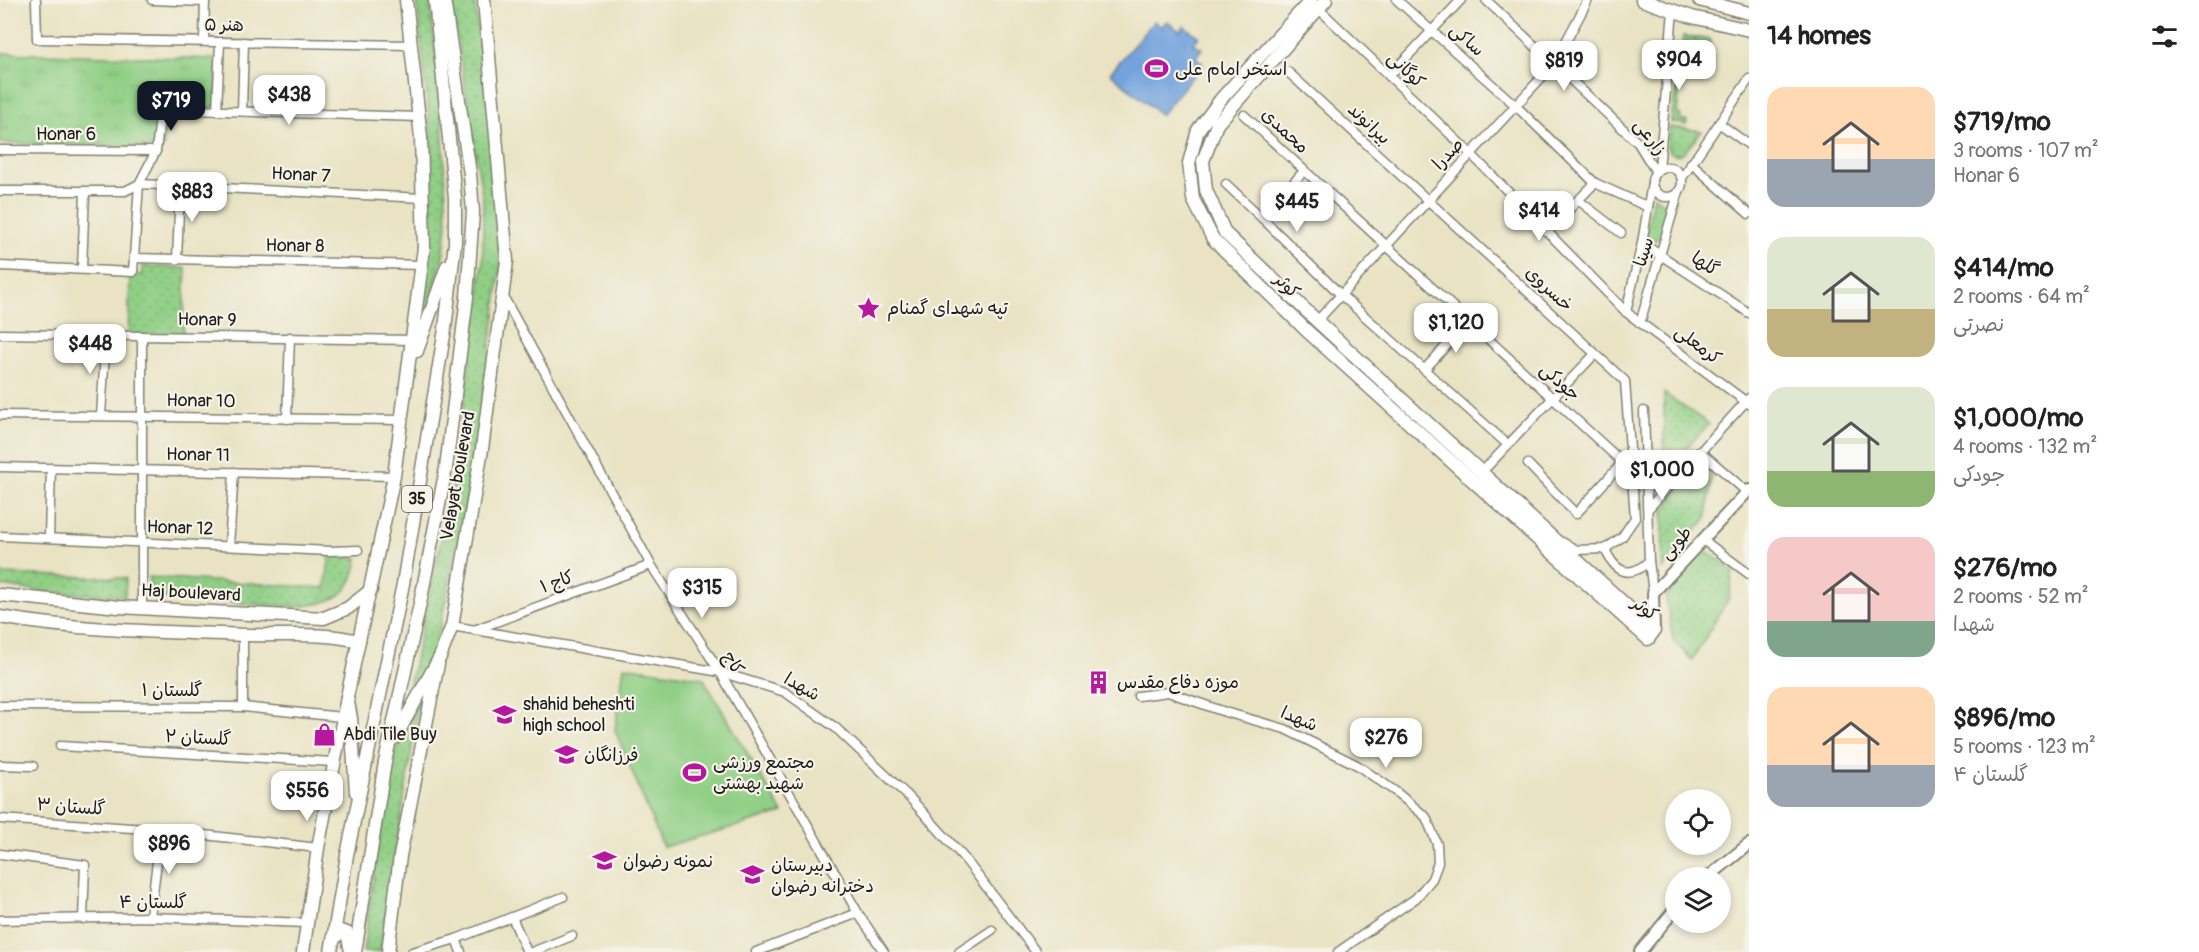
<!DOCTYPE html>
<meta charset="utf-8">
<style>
:root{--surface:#fff;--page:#f6f6f6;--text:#222;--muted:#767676;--accent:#111827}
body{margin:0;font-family:Pangolin,"Playpen Sans Arabic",sans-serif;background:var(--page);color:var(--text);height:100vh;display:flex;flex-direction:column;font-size:22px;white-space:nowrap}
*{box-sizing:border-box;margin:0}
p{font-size:20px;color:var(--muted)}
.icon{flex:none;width:33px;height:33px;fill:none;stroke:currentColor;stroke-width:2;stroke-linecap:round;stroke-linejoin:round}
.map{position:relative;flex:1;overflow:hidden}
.drawer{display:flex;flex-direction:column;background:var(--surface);width:450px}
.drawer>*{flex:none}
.tools{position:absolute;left:1665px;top:789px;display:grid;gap:12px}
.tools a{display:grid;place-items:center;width:66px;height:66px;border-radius:50%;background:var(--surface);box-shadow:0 3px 9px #0003;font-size:30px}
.price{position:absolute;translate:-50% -51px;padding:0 14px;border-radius:12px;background:#fff;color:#222;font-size:20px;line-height:39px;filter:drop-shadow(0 2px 3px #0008)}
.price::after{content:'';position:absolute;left:50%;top:36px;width:18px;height:14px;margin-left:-9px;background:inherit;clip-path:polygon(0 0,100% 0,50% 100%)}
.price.active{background:var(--accent);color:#fff}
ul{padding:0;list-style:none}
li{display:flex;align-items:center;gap:18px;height:150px;padding:0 18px}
li span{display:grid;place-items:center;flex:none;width:168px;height:120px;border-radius:18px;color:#555}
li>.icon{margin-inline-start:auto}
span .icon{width:72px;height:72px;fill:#fffc;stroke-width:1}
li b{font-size:26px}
h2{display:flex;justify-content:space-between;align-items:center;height:72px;padding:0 18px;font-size:26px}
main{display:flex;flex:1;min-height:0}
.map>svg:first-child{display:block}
.grass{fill:url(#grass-dots);stroke:#567650;stroke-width:1.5}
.park{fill:url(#park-tufts);stroke:#567650;stroke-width:1.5}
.pitch{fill:#90cf85;stroke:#567650;stroke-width:1.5}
.water{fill:#73a3dd;stroke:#48607c;stroke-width:1.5}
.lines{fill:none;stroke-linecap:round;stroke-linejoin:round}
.minor-casing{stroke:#828070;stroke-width:11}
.tertiary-casing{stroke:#828070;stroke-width:14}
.secondary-casing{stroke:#828070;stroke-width:15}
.primary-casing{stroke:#828070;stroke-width:15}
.minor{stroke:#fff;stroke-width:8}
.tertiary{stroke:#fff;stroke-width:10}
.secondary{stroke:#fff;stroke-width:12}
.primary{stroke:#fff;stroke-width:12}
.labels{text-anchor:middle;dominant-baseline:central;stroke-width:4.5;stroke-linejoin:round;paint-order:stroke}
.shield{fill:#f7f3e8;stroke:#5e5c59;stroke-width:1.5}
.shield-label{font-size:16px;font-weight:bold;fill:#1c1c1c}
.street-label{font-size:18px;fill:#1c1c1c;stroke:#f7f3e8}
.poi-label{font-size:18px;fill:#1c1c1c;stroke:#f7f3e8;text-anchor:start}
</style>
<main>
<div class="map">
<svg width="1749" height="952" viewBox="0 0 1749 952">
<defs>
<pattern id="grass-dots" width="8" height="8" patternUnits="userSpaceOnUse" patternTransform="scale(1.5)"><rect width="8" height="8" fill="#90cf85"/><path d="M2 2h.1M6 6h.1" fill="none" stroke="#7cb172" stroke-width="1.8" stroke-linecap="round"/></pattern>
<pattern id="park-tufts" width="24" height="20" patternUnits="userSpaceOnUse" patternTransform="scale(1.5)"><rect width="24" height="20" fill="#90cf85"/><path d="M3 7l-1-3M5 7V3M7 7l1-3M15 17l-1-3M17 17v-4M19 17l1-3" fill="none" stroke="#7cb172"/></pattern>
</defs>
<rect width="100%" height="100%" fill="#f7f3e8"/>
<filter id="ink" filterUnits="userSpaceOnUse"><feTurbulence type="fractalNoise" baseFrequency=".0167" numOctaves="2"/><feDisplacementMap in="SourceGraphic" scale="12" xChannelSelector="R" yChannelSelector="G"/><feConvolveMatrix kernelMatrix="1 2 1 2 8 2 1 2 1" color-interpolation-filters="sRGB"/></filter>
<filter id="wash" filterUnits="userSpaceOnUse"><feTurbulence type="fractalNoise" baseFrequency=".008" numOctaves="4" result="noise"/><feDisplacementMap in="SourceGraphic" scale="24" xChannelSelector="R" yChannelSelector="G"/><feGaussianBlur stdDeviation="1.35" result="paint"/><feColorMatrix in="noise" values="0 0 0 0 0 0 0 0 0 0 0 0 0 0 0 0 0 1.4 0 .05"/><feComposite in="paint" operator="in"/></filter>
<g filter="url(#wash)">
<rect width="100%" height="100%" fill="#e9e3c4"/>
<g class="grass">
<path d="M417 0H430L442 117 447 224 444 251 429 309 422 310 427 253V173L432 150Z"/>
<path d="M451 0H474L497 171 502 254 495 315 466 503 433 661 408 691 451 496 483 261V200Z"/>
<path d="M1683 36 1711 40V45L1686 41 1677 112 1681 116 1680 120 1687 121 1686 125 1671 122Z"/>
<path d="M1670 127 1702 131C1694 140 1678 168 1667 147Z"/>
<path d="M1653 195 1663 203 1675 200 1662 236 1655 240 1646 234Z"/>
<path d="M142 266 186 268 183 333 175 332V340L128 338 130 275H143Z"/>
<path d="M1664 393 1709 424 1664 472Z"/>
<path d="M1699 462 1712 475 1707 518 1662 570 1663 511Z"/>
<path d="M1703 548 1733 571 1729 598 1692 660 1673 641 1666 597Z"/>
<path d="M330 555 358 558C352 598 335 601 299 607L148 597 149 577 325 588Z"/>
<path d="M0 574 126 578 125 596 55 593 0 586Z"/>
<path d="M421 691 380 952H363L376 857 394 753Z"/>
</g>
<path class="park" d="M0 53 217 59 216 108 165 107 164 147 0 143Z"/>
<path class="pitch" d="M624 666 703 678 783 813 663 847 615 730Z"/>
<path class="water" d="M1154 21 1161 27 1167 21 1180 31 1184 26 1199 37 1193 44 1202 48 1196 57 1203 64 1161 115 1110 73Z"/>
</g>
<g filter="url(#ink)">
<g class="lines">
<defs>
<g id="minor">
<path d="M36 0 37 39 411 45"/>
<path d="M152 0 205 2"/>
<path d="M1397 0 1515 105 1595 183 1648 207"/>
<path d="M1486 0 1638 143 1656 172"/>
<path d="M1319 9 1471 154 1626 312 1749 404"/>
<path d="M204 41 205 0"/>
<path d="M1288 72 1625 381 1635 518 1622 537 1605 549 1577 550 1562 542"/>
<path d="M1389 76 1461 0"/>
<path d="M217 111 220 42"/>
<path d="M242 111 244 42"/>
<path d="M1244 115 1632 471"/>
<path d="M1719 123 1749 145"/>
<path d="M0 150 156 151"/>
<path d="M1691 163 1749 214"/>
<circle cx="1667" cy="182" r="15"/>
<path d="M1659 169 1673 11"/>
<path d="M1304 171 1262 218 1340 294 1507 444"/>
<path d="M1682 178 1749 79"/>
<path d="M1226 184 1262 218"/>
<path d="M0 191H125L139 184 423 198"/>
<path d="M1578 200 1621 233"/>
<path d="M1547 232 1595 183"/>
<path d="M1642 243 1749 313"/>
<path d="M134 258 422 265"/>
<path d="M177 260 180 186"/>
<path d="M0 266 133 272 139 184 156 151 161 109 419 117"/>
<path d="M82 268 85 193"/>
<path d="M503 296 651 565 720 672 858 913 884 952"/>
<path d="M1626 312 1642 243 1652 183"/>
<path d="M1317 321 1554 64 1588 0"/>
<path d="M1640 323 1679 191"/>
<path d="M0 334 414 340"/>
<path d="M1425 369 1469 321"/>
<path d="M1644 411 1649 561 1653 593"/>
<path d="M0 415 401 420"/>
<path d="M101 416 106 335"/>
<path d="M287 419 290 337"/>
<path d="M1700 451 1747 492"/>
<path d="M1528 464 1576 514 1623 462"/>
<path d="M0 467 394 476"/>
<path d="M1481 473 1595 354"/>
<path d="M1649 508 1749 398"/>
<path d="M0 536 330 551 358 550"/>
<path d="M49 538 51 468"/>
<path d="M1703 540 1749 574"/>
<path d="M229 546 234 472"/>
<path d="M1605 549C1615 572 1629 580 1649 561"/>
<path d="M142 609V336"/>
<path d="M452 626 720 672 785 692 836 728 910 798 965 859 1036 952"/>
<path d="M474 630 651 565"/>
<path d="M1138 696 1168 692 1225 712 1285 729 1357 765 1396 792 1426 817 1437 844 1438 863 1432 879 1416 898 1338 952"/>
<path d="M0 706 243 707 342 717"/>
<path d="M243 707V635"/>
<path d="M60 746 333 762"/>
<path d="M0 765 33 766"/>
<path d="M0 819 161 830 318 848"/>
<path d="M0 854 85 865 83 919"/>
<path d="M150 917 161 830"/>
<path d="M512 917 527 952"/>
<path d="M0 920 150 917 307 923"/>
<path d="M456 939 461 952"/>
<path d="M412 952 456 939 563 897"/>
<path d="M532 952 572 936"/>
<path d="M756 952 858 913"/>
<path d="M959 952 992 930"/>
</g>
<g id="tertiary">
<path d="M1654 631 1653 593 1749 490"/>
<path d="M1707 878 1749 844"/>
<path d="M1640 952 1676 908"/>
</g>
<g id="secondary">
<path d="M1311 0 1221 99 1198 130 1189 163 1193 199 1213 239 1307 331 1648 639 1654 631 1317 321 1225 233 1206 190 1203 161 1217 124 1326 0"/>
<path d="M1642 0 1692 17 1749 30"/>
<path d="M1699 0 1749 13"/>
<path d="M0 595 119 607 324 618 348 608 371 590"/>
<path d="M0 617C81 631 164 632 246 635 285 636 322 632 359 641"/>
<path d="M303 952 318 848 347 697"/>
<path d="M388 952 400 856 438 664"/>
</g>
<g id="primary">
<path d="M417 351 447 266"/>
<path d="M395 738 440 657 452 626 482 449 507 261 484 0"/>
<path d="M356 792 351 718 347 697 394 476 424 247 421 138 406 0"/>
<path d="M333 941 340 931 347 933 351 951"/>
<path d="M331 952 347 855 403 584 445 329 455 242V198L435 0"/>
<path d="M355 952 385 762 421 599 446 468 467 297 473 212 470 174 444 0"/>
</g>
</defs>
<use href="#minor" class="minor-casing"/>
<use href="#tertiary" class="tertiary-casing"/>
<use href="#secondary" class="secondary-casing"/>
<use href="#primary" class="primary-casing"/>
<use href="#minor" class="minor"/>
<use href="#tertiary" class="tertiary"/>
<use href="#secondary" class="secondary"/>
<use href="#primary" class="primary"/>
</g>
</g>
<defs>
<symbol id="stadium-bare" viewBox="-9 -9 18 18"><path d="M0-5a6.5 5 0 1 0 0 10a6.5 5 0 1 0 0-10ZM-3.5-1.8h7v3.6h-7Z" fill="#b5179e" stroke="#f7f3e8" stroke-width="2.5" paint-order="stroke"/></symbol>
<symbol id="sight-bare" viewBox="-9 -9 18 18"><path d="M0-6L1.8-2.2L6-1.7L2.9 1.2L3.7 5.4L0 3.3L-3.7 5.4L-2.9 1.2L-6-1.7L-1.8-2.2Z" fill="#b5179e" stroke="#f7f3e8" stroke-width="2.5" paint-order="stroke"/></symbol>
<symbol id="building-bare" viewBox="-9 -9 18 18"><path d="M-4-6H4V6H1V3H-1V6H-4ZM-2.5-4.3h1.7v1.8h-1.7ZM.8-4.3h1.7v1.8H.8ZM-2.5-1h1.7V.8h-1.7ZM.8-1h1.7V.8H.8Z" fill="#b5179e" stroke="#f7f3e8" stroke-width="2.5" paint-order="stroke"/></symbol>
<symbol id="school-bare" viewBox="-9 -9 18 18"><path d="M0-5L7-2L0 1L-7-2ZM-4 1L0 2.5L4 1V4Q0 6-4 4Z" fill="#b5179e" stroke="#f7f3e8" stroke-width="2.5" paint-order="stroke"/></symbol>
<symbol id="shop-bare" viewBox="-9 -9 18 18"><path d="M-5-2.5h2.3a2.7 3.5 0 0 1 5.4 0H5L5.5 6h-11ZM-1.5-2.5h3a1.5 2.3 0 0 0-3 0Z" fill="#b5179e" stroke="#f7f3e8" stroke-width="2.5" paint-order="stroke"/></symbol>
</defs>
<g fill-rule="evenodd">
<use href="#stadium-bare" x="1140" y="52" width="33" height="33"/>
<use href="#sight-bare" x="852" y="292" width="33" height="33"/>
<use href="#building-bare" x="1082" y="666" width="33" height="33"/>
<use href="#school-bare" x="488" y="698" width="33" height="33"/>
<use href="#shop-bare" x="308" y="718" width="33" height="33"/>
<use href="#school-bare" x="550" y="738" width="33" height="33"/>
<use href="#stadium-bare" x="678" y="756" width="33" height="33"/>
<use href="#school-bare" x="588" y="844" width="33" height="33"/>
<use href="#school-bare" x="736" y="858" width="33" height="33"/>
</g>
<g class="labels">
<rect class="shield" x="402" y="486" width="30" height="26" rx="4.5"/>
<g class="shield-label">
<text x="417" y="499">35</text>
</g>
<g class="street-label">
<text transform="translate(224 25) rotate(1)">هنر ۵</text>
<text transform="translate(1467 40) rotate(42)">ساکی</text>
<text transform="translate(1406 70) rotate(44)">کوگانی</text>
<text transform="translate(1369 124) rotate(43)">بیرانوند</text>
<text transform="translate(1285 131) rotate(43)">محمدی</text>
<text x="66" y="134">Honar 6</text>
<text transform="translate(1650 137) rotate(52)">زارعی</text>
<text transform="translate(1448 154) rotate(-47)">صدرا</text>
<text transform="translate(301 175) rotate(3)">Honar 7</text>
<text transform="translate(295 246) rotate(1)">Honar 8</text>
<text transform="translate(1644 252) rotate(-73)">سینا</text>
<text transform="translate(1705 264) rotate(34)">گلها</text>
<text transform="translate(1287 286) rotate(44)">کوثر</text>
<text transform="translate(1549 289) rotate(43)">خسروی</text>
<text transform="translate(207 320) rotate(1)">Honar 9</text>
<text transform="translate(1698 345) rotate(37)">کرمعلی</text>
<text transform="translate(1560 382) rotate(42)">جودکی</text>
<text transform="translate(201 401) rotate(1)">Honar 10</text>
<text transform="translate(198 455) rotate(1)">Honar 11</text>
<text transform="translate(458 476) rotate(-80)">Velayat boulevard</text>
<text transform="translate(180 528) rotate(2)">Honar 12</text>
<text transform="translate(1676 543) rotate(-47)">طوبی</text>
<text transform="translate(557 582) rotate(-20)">کاج ۱</text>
<text transform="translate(191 593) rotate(3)">Haj boulevard</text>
<text transform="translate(1645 609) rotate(37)">کوثر</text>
<text transform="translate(733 663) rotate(59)">کاج</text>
<text transform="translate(802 687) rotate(30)">شهدا</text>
<text x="172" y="690">گلستان ۱</text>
<text transform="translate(1299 719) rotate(23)">شهدا</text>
<text transform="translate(198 738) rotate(3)">گلستان ۲</text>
<text transform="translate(71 807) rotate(4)">گلستان ۳</text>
<text x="153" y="902">گلستان ۴</text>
</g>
<g class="poi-label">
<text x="1175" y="69">استخر امام علی</text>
<text x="887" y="308">تپه شهدای گمنام</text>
<text x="1117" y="682">موزه دفاع مقدس</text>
<text x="523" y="704">shahid beheshti<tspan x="523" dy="21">high school</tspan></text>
<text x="343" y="734">Abdi Tile Buy</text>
<text x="584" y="755">فرزانگان</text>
<text x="713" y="762">مجتمع ورزشی<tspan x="713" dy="21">شهید بهشتی</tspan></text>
<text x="623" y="861">نمونه رضوان</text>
<text x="771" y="865">دبیرستان<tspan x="771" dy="21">دخترانه رضوان</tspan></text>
</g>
</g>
</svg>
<div class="tools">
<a><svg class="icon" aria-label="locate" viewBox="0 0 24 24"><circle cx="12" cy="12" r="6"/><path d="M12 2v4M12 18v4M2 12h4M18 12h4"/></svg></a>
<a><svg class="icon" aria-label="layers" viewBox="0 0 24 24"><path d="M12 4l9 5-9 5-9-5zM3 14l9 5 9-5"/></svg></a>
</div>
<b class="price" style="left:1679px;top:91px">$904</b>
<b class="price" style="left:1564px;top:92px">$819</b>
<b class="price" style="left:289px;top:126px">$438</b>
<b class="price active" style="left:171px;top:132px">$719</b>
<b class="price" style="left:192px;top:223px">$883</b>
<b class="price" style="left:1297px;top:233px">$445</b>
<b class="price" style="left:1539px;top:242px">$414</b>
<b class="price" style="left:1456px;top:354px">$1,120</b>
<b class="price" style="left:90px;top:375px">$448</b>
<b class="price" style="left:1662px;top:501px">$1,000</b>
<b class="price" style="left:702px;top:619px">$315</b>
<b class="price" style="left:1386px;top:769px">$276</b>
<b class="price" style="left:307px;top:822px">$556</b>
<b class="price" style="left:169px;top:875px">$896</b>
</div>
<section class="drawer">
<h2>14 homes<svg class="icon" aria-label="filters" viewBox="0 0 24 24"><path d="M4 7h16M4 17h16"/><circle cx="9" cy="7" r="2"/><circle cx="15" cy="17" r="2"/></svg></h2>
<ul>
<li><span style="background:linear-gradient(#ffd9b3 60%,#9aa5b1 0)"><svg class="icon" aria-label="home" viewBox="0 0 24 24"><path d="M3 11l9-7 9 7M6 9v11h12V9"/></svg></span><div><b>$719/mo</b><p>3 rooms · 107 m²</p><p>Honar 6</p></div></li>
<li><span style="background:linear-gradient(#dfe7d0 60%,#c2b280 0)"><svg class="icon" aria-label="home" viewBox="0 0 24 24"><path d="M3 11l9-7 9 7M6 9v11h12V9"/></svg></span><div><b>$414/mo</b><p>2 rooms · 64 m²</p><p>نصرتی</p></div></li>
<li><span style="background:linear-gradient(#dfe7d0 70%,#8fb573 0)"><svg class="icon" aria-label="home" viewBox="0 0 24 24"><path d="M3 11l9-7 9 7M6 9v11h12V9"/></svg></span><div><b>$1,000/mo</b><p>4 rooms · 132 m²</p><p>جودکی</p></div></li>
<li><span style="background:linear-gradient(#f6c9c9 70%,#7fa58c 0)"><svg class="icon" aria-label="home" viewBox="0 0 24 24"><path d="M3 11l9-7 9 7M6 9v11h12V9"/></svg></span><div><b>$276/mo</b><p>2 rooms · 52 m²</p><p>شهدا</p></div></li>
<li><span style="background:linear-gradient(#ffd9b3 65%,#9aa5b1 0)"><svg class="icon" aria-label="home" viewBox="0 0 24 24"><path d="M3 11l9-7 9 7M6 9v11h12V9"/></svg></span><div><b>$896/mo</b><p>5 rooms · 123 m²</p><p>گلستان ۴</p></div></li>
</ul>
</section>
</main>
